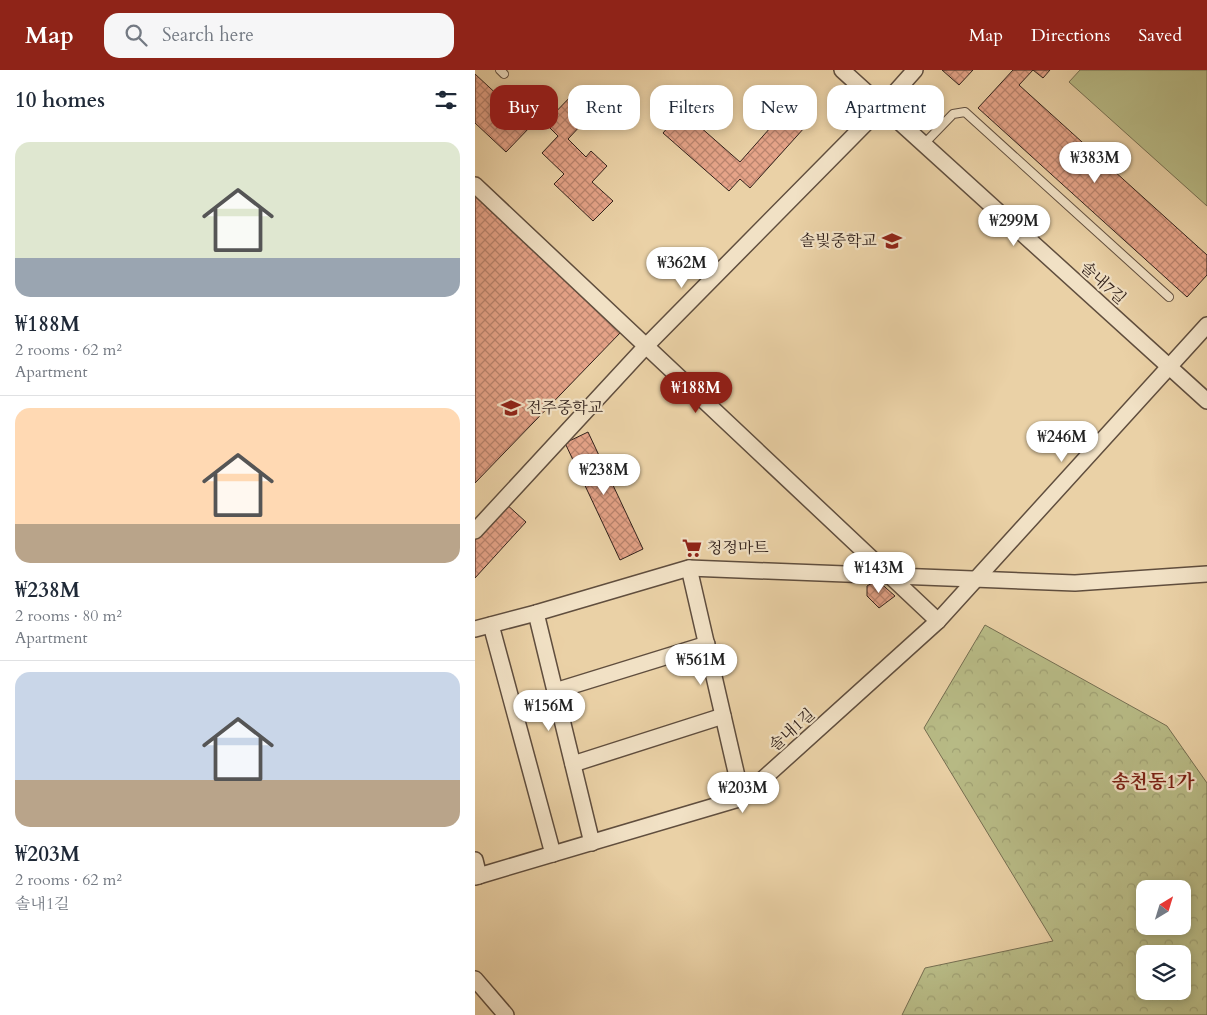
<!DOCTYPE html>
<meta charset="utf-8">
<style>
:root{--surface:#fff;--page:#f6f6f7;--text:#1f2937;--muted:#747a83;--line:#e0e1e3;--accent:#8f2418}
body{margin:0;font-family:Cardo,"Noto Serif KR",serif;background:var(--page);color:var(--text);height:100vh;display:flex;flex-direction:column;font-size:19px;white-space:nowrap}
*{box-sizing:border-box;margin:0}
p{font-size:16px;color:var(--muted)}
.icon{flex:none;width:28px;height:28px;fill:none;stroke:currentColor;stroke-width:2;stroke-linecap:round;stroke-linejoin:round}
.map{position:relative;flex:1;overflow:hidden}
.side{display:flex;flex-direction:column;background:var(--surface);width:475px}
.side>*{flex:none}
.top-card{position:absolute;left:15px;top:15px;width:475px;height:45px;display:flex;gap:10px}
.needle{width:32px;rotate:38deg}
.buttons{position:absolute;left:661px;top:810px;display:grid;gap:10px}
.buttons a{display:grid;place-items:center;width:55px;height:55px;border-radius:10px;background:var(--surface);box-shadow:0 2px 8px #0003;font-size:25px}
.price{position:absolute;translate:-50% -42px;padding:0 11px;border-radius:18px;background:#fff;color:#222;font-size:16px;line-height:32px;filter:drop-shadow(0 1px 2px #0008)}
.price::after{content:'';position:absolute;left:50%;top:30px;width:15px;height:11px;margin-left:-8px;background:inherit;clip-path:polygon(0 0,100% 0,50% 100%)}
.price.active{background:var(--accent);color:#fff}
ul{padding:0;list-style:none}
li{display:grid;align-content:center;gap:10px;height:265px;padding:0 15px}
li+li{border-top:1px solid var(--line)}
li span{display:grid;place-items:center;height:155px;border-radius:15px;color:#555}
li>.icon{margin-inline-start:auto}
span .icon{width:90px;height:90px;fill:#fffc;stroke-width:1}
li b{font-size:21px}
h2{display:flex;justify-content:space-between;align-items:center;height:60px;padding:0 15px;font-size:21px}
.tag{padding:0 18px;border-radius:15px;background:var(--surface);box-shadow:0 2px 8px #0003;font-size:18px;line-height:45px}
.tag.active{background:var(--accent);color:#fff}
header{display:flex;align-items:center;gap:30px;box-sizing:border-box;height:70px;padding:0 25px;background:var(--accent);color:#fff}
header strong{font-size:24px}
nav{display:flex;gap:28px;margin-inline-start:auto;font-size:18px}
.search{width:350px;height:45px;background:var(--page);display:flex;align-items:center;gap:12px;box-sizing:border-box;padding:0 18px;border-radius:15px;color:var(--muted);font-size:19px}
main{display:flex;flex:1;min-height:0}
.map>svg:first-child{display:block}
.forest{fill:url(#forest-crowns);stroke:#756e51;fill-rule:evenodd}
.garden{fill:#b8bb86;stroke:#756e51}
.building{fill:url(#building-cross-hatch);stroke:#32221c}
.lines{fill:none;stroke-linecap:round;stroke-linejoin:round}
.lane-casing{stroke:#604e3e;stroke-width:10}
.street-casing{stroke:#604e3e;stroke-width:18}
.lane{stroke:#f1e1c5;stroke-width:8}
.street{stroke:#f1e1c5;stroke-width:15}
.labels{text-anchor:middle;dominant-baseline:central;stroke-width:4.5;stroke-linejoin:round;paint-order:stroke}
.poi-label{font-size:16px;fill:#32221c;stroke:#f1e1c5;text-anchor:start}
.street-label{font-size:16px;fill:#32221c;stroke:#f1e1c5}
.quarter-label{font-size:19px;font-weight:bold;fill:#7a1f14;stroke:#f1e1c5}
</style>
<header>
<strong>Map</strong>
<div class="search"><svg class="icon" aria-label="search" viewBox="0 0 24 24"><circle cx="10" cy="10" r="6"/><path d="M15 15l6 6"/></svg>Search here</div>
<nav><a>Map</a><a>Directions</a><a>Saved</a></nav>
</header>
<main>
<section class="side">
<h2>10 homes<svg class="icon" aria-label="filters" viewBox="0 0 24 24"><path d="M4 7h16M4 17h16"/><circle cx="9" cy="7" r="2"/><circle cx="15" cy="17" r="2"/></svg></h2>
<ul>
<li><span style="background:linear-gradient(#dfe7d0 75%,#9aa5b1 0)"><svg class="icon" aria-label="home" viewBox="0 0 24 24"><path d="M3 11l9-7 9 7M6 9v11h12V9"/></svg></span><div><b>₩188M</b><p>2 rooms · 62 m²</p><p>Apartment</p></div></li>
<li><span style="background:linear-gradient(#ffd9b3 75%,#b9a48a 0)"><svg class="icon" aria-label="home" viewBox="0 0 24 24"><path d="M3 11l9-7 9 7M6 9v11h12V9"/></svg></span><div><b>₩238M</b><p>2 rooms · 80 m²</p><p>Apartment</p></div></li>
<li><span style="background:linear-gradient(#c9d6e8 70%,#b9a48a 0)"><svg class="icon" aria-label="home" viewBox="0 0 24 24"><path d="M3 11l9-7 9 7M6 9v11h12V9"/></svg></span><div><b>₩203M</b><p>2 rooms · 62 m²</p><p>솔내1길</p></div></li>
</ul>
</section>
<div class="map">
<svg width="732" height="945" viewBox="0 0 732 945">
<defs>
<pattern id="forest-crowns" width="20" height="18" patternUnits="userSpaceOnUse" patternTransform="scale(1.25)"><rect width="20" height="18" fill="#b8bb86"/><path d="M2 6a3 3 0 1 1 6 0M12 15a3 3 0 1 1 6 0" fill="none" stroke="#9fa073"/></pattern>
<pattern id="building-cross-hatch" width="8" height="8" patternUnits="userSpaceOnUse" patternTransform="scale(1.25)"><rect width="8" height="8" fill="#e5a388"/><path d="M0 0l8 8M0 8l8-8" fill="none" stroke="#ba846e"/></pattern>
</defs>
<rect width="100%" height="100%" fill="#ead1a6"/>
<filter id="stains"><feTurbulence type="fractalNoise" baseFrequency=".004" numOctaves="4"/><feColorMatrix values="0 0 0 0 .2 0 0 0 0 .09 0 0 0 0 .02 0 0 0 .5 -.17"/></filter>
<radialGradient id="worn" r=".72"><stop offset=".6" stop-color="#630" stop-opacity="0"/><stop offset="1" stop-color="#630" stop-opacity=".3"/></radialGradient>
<path class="forest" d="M510 555 692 656 732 713V945H427L450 898 578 871 449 658ZM670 819H708V856H670ZM670 884H708V921H670Z"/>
<path class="garden" d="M605 0H732V136L594 12Z"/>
<g class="building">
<path d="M467 0H498L484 15Z"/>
<path d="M538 0H558L544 15 732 185V205L712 227 503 38Z"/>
<path d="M558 0H575L568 8Z"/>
<path d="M0 4 56 56 31 82 0 53Z"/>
<path d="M102 20 122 38 93 69 111 87 116 81 132 96 117 112 138 131 118 151 79 114 89 104 67 83 83 66 70 53Z"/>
<path d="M311 40 330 57 275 118 265 109 254 121 188 63 207 41 265 92Z"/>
<path d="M0 123 145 263 0 413Z"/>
<path d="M113 362 168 479 145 490 90 373Z"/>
<path d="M30 433 51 452 0 508V467Z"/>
<path d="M402 510 420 526 404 538 392 526V516Z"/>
</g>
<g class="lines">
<defs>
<g id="lane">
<path d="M25 0 29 4"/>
<path d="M448 75 478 44 490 42 694 227"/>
</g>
<g id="street">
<path d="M367 0 732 331"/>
<path d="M0 115 463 551"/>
<path d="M0 461 171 276 407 37 440 0"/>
<path d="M214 498 267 728"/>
<path d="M61 543 117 773"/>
<path d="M16 555 78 784"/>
<path d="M0 559 61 543 214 498 600 513 732 504"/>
<path d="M80 621 232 574"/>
<path d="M98 694 248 646"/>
<path d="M0 790 4 806"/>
<path d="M0 807 267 728 463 551 732 255"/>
<path d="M0 909 31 945"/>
</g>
</defs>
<use href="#lane" class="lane-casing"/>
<use href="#street" class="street-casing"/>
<use href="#lane" class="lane"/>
<use href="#street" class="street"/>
</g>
<defs>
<symbol id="school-bare" viewBox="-9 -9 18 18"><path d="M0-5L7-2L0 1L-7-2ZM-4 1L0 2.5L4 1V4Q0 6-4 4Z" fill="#8f2418" stroke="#f1e1c5" stroke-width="2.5" paint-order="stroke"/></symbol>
<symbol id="supermarket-bare" viewBox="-9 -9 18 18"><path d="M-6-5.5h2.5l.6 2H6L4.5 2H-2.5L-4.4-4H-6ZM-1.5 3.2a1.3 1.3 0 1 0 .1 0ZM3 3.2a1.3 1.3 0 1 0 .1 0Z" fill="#8f2418" stroke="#f1e1c5" stroke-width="2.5" paint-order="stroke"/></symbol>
</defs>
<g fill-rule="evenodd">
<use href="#school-bare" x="403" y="157" width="28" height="28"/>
<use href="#school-bare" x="22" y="324" width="28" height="28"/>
<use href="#supermarket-bare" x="203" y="464" width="28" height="28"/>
</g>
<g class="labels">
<g class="poi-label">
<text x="402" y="171" text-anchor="end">솔빛중학교</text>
<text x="51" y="338">전주중학교</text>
<text x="232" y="478">청정마트</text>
</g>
<g class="street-label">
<text transform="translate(628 213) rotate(42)">솔내7길</text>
<text transform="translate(317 660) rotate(-42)">솔내1길</text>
</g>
<g class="quarter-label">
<text x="678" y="712">송천동1가</text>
</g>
</g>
<rect width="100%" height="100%" filter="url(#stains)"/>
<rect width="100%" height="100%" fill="url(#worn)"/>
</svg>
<div class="buttons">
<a><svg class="needle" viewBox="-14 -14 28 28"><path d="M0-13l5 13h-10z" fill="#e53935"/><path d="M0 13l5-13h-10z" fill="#747a83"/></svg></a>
<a><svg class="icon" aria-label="layers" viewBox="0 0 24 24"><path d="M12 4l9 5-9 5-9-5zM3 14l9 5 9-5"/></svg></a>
</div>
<b class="price" style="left:620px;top:114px">₩383M</b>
<b class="price" style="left:539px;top:177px">₩299M</b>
<b class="price" style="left:207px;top:219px">₩362M</b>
<b class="price active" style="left:221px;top:344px">₩188M</b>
<b class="price" style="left:587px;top:393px">₩246M</b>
<b class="price" style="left:129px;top:426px">₩238M</b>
<b class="price" style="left:404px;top:524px">₩143M</b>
<b class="price" style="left:226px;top:616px">₩561M</b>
<b class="price" style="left:74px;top:662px">₩156M</b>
<b class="price" style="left:268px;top:744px">₩203M</b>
<div class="top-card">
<a class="tag active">Buy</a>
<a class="tag">Rent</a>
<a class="tag">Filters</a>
<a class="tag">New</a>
<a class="tag">Apartment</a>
</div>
</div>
</main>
